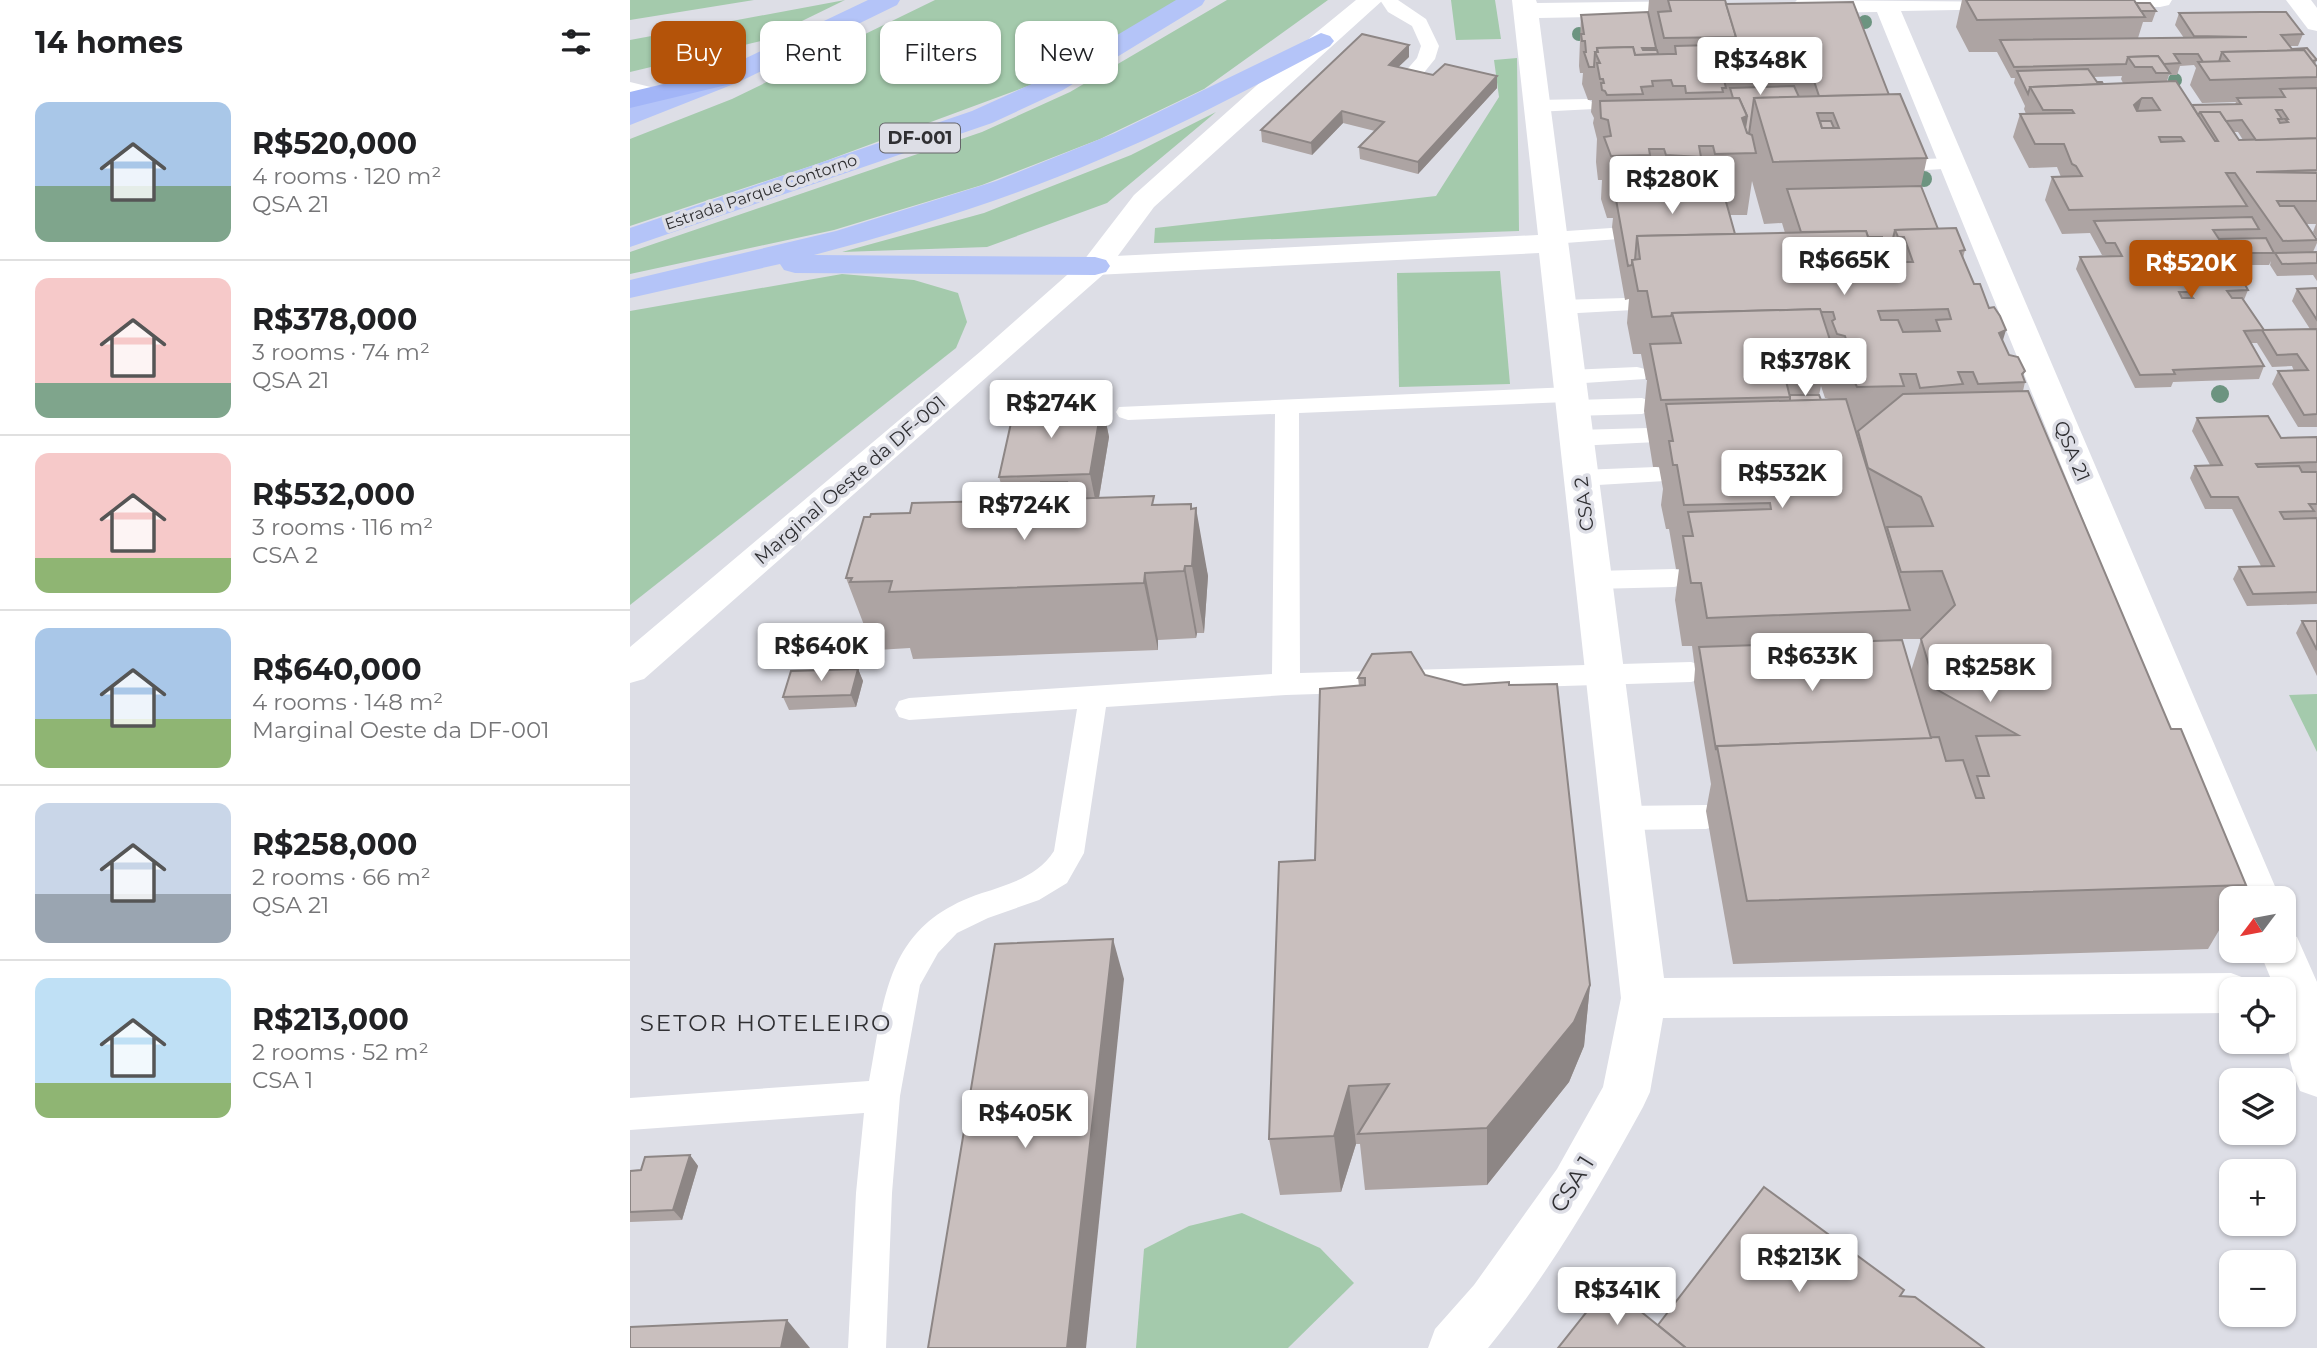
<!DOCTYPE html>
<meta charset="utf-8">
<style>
:root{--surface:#fff;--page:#f6f6f6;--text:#202124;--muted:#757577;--line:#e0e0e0;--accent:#b45309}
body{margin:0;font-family:Montserrat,sans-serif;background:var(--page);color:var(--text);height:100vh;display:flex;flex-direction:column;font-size:26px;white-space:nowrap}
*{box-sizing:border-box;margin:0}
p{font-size:23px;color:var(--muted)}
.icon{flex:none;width:38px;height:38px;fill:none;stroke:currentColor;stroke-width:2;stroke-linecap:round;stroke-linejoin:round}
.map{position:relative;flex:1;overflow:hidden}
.side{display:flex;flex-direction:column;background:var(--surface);width:630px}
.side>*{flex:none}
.top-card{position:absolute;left:21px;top:21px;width:665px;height:63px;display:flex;gap:14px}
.needle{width:46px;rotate:238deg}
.tools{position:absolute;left:1589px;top:886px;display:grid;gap:14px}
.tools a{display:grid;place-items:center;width:77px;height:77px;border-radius:14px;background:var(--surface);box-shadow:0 2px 5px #0004;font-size:35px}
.price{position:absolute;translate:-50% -60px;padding:0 16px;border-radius:7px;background:#fff;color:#222;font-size:23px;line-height:46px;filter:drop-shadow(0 2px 4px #0008)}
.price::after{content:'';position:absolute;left:50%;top:42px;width:21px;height:16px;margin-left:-10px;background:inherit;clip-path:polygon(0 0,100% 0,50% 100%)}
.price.active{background:var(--accent);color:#fff}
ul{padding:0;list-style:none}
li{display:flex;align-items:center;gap:21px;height:175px;padding:0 35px}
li+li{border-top:2px solid var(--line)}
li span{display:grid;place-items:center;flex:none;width:196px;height:140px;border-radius:14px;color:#555}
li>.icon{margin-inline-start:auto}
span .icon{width:84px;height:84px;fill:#fffc;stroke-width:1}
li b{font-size:30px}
h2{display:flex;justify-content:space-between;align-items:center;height:84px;padding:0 35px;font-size:30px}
.tag{padding:0 24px;border-radius:14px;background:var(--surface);box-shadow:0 2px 5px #0004;font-size:24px;line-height:63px}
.tag.active{background:var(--accent);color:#fff}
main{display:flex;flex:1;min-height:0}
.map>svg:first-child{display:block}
.green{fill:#a4caac}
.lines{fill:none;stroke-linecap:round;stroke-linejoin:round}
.service{fill:#fff;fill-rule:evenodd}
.minor{fill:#fff;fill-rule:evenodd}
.secondary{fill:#fff;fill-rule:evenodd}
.trunk{fill:#b4c4f8;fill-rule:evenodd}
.motorway{fill:#a2b5f7;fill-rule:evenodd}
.tree{fill:#6c9480}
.wall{fill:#ada4a3;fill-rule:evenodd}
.shaded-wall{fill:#8d8685}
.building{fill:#c9bfbe;stroke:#8d8685;stroke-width:2;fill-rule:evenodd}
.labels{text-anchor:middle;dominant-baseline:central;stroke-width:7;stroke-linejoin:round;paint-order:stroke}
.far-street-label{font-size:16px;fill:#303033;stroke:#dddee6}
.shield{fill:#dddee6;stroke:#646469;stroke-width:2}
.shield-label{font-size:18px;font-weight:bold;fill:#303033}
.street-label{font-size:19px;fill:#303033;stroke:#dddee6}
.quarter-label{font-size:23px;letter-spacing:2px;fill:#303033;stroke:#dddee6}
.near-street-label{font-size:23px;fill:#303033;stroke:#dddee6}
</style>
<main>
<section class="side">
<h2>14 homes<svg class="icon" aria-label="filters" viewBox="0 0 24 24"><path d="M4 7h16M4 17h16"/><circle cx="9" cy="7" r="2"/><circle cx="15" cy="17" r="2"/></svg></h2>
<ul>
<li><span style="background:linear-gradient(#a9c7e8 60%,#7fa58c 0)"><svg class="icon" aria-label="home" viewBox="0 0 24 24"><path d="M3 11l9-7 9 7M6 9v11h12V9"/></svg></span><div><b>R$520,000</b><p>4 rooms · 120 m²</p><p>QSA 21</p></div></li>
<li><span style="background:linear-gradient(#f6c9c9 75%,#7fa58c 0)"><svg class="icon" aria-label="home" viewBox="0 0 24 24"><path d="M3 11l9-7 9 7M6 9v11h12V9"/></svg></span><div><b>R$378,000</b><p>3 rooms · 74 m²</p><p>QSA 21</p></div></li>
<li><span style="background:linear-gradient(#f6c9c9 75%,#8fb573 0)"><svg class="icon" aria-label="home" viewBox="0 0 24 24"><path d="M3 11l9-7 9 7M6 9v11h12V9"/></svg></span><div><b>R$532,000</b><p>3 rooms · 116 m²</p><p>CSA 2</p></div></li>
<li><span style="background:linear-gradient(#a9c7e8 65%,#8fb573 0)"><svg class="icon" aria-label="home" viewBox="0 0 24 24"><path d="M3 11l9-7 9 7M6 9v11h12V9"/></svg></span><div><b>R$640,000</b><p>4 rooms · 148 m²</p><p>Marginal Oeste da DF-001</p></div></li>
<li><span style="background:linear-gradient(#c9d6e8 65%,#9aa5b1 0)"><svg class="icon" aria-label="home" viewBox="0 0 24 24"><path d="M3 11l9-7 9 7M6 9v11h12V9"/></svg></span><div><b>R$258,000</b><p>2 rooms · 66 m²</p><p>QSA 21</p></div></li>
<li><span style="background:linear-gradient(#bfe0f5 75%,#8fb573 0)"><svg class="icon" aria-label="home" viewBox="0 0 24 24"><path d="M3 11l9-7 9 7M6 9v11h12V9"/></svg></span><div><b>R$213,000</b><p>2 rooms · 52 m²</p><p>CSA 1</p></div></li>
</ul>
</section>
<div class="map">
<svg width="1687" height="1348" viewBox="0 0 1687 1348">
<rect width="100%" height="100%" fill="#dddee6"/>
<g class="green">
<path d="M0 0H124L0 20Z"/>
<path d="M215 0 131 41 0 72V40Z"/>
<path d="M305 0H553L406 83 190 163 0 226V139L102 99Z"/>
<path d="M597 0H698L574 89 470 139 352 185 204 230 0 274V252L352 132 440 92Z"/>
<path d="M821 0H865L871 39 826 40Z"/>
<path d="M887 58 889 231 524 243 525 228 806 196 869 97 864 60Z"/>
<path d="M586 112 477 203 357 247 212 252 354 213 501 155Z"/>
<path d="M870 271 880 384 769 387 767 273Z"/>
<path d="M212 274 284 280 328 293 337 322 326 348 0 605V311Z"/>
<path d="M1687 694V752L1659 695Z"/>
<path d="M612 1213 690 1248 724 1283 658 1348H506L514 1249 559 1226Z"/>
</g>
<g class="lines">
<g class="service">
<path d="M750 0H768L796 19 809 46 805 59 784 85H770L767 81 787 58 791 46 782 26 758 12Z"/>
<path d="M0 82 33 90 36 94 26 100 0 94Z"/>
<path d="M957 99 967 105 964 109 906 112 896 106 906 100Z"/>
<path d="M1322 158 1329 160 1332 164 1329 168 1264 172 1257 170 1254 166 1257 162 1264 160Z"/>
<path d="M981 228 989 229 992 234 989 239 922 244 914 243 911 238 914 233 922 232Z"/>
<path d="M995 298 1003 300 1006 305 1003 310 930 314 922 312 919 307 922 302 930 300Z"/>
<path d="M1007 367 1015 369 1019 374 1015 379 939 384 931 382 927 377 931 372 939 370Z"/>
<path d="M941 387 949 389 953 394 946 400 1012 398 1020 401 1024 406 1020 411 1012 414 942 416 934 413 930 408 937 402 669 413 670 673 1061 662 1071 665 1075 672 1071 679 1061 682 656 695 476 707 454 853 437 883 409 900 358 918 327 933 308 953 290 985 270 1096 262 1193 256 1348H218L226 1193 234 1113 0 1130V1098L239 1081C255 995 256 925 352 893 380 884 408 876 424 851L447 709 279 720 269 717 265 709 269 701 279 698 642 674 645 414 498 420 489 417 486 412 489 407Z"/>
<path d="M1018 428 1027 430 1030 436 1027 442 946 446 937 444 934 438 937 432 946 430Z"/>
<path d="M1026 467 1035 469 1038 475 1035 481 951 486 942 484 938 478 942 472 951 470Z"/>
<path d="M1044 569 1053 571 1057 578 1053 585 1044 587 964 589 955 587 951 580 955 573 964 571Z"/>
<path d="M1076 805 1087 808 1091 817 1087 826 1076 829 992 830 981 827 977 818 981 809 992 806Z"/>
</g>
<g class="minor">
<path d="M882 0H906L907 3 1071 1 1080 3 1083 8 1080 13 1071 15 909 18 1034 978 1601 973 1617 979 1622 989H1601V1013L1033 1018 1020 1092 1013 1107C967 1191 919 1274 858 1348H798L805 1329 844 1285 927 1169 973 1087 991 998 909 253 465 275 454 272 450 266 454 260 465 257 908 235Z"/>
<path d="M1167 0 1394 2 1391 7 1382 9 1271 11 1650 898H1607L1247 12 1173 13 1164 11 1161 6Z"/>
<path d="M1441 0H1542L1539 5 1530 7 1453 8 1444 6Z"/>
<path d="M1656 0H1681L1687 8V31L1678 29Z"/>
<path d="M1654 932 1667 937 1687 982V1097L1670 1091C1656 1059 1654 1024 1654 989H1645L1629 950H1654Z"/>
</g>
<path class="secondary" d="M726 0H753L524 207 476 272 14 679 0 683V647L351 351 454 260 504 195 682 36Z"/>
<g class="trunk">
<path d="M238 0H270L267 5 109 82 0 125V107L91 70Z"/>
<path d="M546 0H575L572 5 433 90 362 123 0 247V228L342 111 415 78Z"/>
<path d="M691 33 700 36 704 41 700 46C625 86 550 126 471 159 378 199 282 229 184 255L465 257 476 260 480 266 476 272 465 275 165 273 154 270 150 264 0 298V280L206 231 366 181 485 133Z"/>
</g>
<path class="motorway" d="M100 68 109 70 113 76 109 82 0 108V92Z"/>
</g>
<g class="tree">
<circle cx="1235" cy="22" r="7"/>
<circle cx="949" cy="34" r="7"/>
<circle cx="1545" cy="80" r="7"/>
<circle cx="1294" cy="179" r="8"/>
<circle cx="1590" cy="394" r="9"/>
</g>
<g class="wall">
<path d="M1019 0H1095L1096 4 1259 95 1297 158 1291 186 1308 229 1335 250 1333 258 1344 284 1379 355 1395 371 1393 376 1395 382 1393 391 1541 729 1616 885 1609 898H1601V910L1578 949 1103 964 1076 811 1081 784 1064 682 1065 669 1062 646H1052L1045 600 1049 569H1046L1039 529H1036L1031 505 1033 489 1029 467H1023L1014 411 1017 380H1016L1011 354H1003L997 323 999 299 995 300 982 227 983 218H977L971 199 972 180H968L966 162 967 139 963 123 964 118 961 112 962 100H958L952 84 953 73H950L949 66 951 15 1018 12ZM1122 181 1134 224 1152 223 1155 233 1105 234 1100 215H1117ZM1191 386 1195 398 1203 400H1191L1189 395ZM1272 639H1291L1281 671 1272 640Z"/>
<path d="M1332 0H1504L1506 3 1526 11 1522 22H1513L1508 38H1554L1545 25 1549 13 1673 34 1668 46H1660L1662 49 1687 60 1685 64 1687 67V238L1683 232 1686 224H1677L1687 239V243L1683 252H1687V281L1683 275 1647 276 1640 265 1641 261 1639 265H1609L1618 281 1616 287 1618 290 1614 300 1634 330 1680 329 1662 301 1667 289 1687 288V427H1668L1642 384 1648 371H1664L1662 366 1642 367 1627 343H1621L1634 366 1629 379 1543 382 1541 387 1505 388 1446 269 1450 257 1481 255H1472L1460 233 1432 234 1415 200 1422 177H1431L1427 167 1399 168 1383 137 1390 114H1396L1394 109 1395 106 1384 83 1385 78H1381L1367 52H1339L1326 27ZM1564 65 1566 68 1560 85 1572 103 1606 102 1605 104 1562 105 1537 81 1539 75H1547L1550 66ZM1492 76 1491 79 1493 83 1473 84 1467 82 1463 77ZM1604 132H1608L1613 140H1609Z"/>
<path d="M779 57 768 67 803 75 867 76V88L788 174 730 159 729 147 745 131 713 123 682 155 632 142 631 130Z"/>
<path d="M472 403 479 437 469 498 525 505 561 504 578 576 574 633H567L566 638 528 640V650L283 659 280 648 247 650 245 645 242 646 216 578 240 517 364 501 367 511 370 510 374 494 369 477Z"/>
<path d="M1567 418 1651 438 1687 437V604L1617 606 1603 579 1609 567 1631 566 1602 509H1575L1560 478 1565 466 1580 465 1562 431Z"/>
<path d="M1672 621H1687V676L1666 633Z"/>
<path d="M228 669 233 681 226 707 159 710 153 697Z"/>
<path d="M795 675 834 685H879L960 985 954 1046 939 1082 857 1185 735 1190 730 1144H726L711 1192 650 1195 639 1139 685 860 729 686 728 678Z"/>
<path d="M60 1155 68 1166 52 1220 0 1222V1171L11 1170Z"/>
</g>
<g class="shaded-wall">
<path d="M779 45V57L759 76V65Z"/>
<path d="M867 76V88L788 174V162Z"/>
<path d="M1512 98 1505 121 1504 105Z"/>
<path d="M712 111 713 123 682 155 681 143Z"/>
<path d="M1117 116 1112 154V118Z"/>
<path d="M1376 330 1360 383 1369 333Z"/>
<path d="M472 403 479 437 467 509 460 474Z"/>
<path d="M437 482 453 549 434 499Z"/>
<path d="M401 483 418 550 398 497Z"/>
<path d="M364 501 384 568 362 511Z"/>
<path d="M561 504 565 527 566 508 578 576 574 633 562 566Z"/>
<path d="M555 566 567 633 566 638 554 571Z"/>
<path d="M515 573 528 640V650L514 583Z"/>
<path d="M228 669 233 681 226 707 221 695Z"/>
<path d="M483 939 494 979 456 1348H437Z"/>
<path d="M960 985 954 1046 939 1082 857 1185V1128Z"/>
<path d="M719 1086 726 1144 711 1192 704 1136Z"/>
<path d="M60 1155 68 1166 52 1220 43 1210Z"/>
<path d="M157 1320 180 1348H151Z"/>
</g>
<g class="building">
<path d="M1038 0H1095L1106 37 1034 38 1028 12 1041 11Z"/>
<path d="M1336 0H1504L1515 17 1347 20Z"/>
<path d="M1223 2 1259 95 1189 96 1176 57 1103 59 1106 37 1096 4Z"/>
<path d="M1506 3H1520L1526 11H1511Z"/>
<path d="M1018 12 1026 48H1012L1013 50H1027L1028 54 1005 55 1003 47 967 48V52H965L964 67H959L954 52H956L955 41H952L951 34H954L951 15Z"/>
<path d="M1631 12H1656L1673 34 1651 35 1662 49 1677 48 1687 60 1682 61 1674 50 1592 52 1589 62H1573L1568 54H1544L1550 63 1534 64 1528 56 1498 57 1496 64 1384 67 1370 40 1617 37 1564 36 1549 13Z"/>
<path d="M732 34 779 45 759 65 803 75 815 64 867 76 788 162 729 147 754 122 712 111 681 143 631 130Z"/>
<path d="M1082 45 1087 57H1084L1088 60 1091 80H1094L1096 88H1092L1093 92 1056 93 1055 86H1043L1041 80 1022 81 1023 86 1011 87 1013 94 977 95 975 91 972 90 971 83H974L973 79H970L967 63H970L965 52H968L967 48 1003 47 1005 55 1038 54H1046L1045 46Z"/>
<path d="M1674 50 1687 67V77L1580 80 1568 62 1599 61 1592 52Z"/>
<path d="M1528 56 1540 73H1526L1522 67H1505L1498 57Z"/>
<path d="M1458 69 1467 82H1472L1473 84 1400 87 1398 94 1387 71Z"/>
<path d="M1546 81 1585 141H1588L1570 112H1590L1609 140 1687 138V170L1626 172 1687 173V201H1647L1650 206H1664L1687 240 1653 241 1605 173H1596L1617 206 1439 210 1422 177 1452 176 1446 166 1442 164 1434 144H1405L1390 114 1444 113 1442 110H1413L1400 87ZM1512 98H1522L1530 110 1507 111 1504 105ZM1529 137H1551L1554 141 1531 142Z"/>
<path d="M1164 86 1169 97 1124 98 1119 134 1117 133 1115 128 1117 116 1109 98H1103L1100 88Z"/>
<path d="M1687 88V138L1626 140 1612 120 1596 121 1590 112H1570L1568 115 1562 105 1611 104 1607 98 1655 97 1650 89ZM1646 110H1652L1658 119H1655L1658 122 1650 123 1648 119H1652Z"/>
<path d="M1270 94 1297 158 1143 162 1124 98ZM1187 113H1203L1209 128H1192Z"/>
<path d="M1109 98 1117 116 1112 118 1117 133 1122 135 1126 153 1085 154 1083 146H1069L1071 157 1036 155 1034 149H1019L1020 155 981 156 974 137 981 136 978 120 971 118 970 101Z"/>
<path d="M1190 121H1201L1204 128H1192Z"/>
<path d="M1291 186 1308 229 1265 230 1259 255 1252 237H1238L1236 231 1171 232 1157 189Z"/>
<path d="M1093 191 1105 234 1007 236 1005 260H1002V265L998 266 985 194Z"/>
<path d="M1622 217 1629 229 1583 230 1589 239 1636 238 1644 253H1602L1618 281H1613L1618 290 1597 291 1602 298H1612L1634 330 1687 329V414L1674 415 1648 371 1678 370 1667 354 1647 355 1632 330 1614 331 1634 366 1543 370 1545 374 1510 375 1450 257 1492 256 1485 243H1476L1464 221ZM1555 254 1557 259 1542 260 1540 255ZM1549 292H1558L1563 298H1552Z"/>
<path d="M1326 228 1335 250 1330 251 1344 284H1350L1359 308 1364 307 1370 316 1376 330 1369 333 1379 355 1388 357 1395 371 1392 374 1395 382 1348 384 1343 372H1328L1333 384 1290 388 1286 374H1270L1274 386 1227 387 1215 362 1222 358 1215 336 1207 334 1202 321 1205 319 1203 312H1191L1190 309 1042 313 1041 316 1022 317 1017 291H1008L1002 260 1010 259 1007 236 1236 231 1238 237H1252L1262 262H1283L1274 237H1268L1265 230ZM1318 309 1321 319 1306 320 1310 331 1273 332 1268 320H1251L1248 311Z"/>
<path d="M1687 252V263L1652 264 1645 253Z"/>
<path d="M1687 288V320L1667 289Z"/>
<path d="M1190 309 1200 340 1146 341 1160 397 1031 400 1020 344 1051 343 1042 313Z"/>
<path d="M1398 391 1541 729H1551L1616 885 1117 901 1087 746 1309 737 1316 761 1333 760 1346 798H1354L1347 776H1359L1346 736 1388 735 1306 689 1291 639 1325 605 1312 571 1271 572 1257 527 1303 526 1291 497 1238 468 1228 431 1273 394Z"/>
<path d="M1160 395H1189L1191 400 1160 401Z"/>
<path d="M1216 399 1280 610 1077 618 1071 583H1061L1053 536H1063L1058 512 1141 509 1140 503 1054 505 1047 465H1043L1039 441H1043L1036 404Z"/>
<path d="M472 403 460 474 369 477 385 405Z"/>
<path d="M1638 416 1651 438 1687 437V462L1626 464 1628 467 1669 466 1672 472H1687V504H1679L1684 511 1650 512 1654 519 1687 518V592L1623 594 1609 567 1644 566 1608 497H1581L1565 466 1592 465 1567 418Z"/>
<path d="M411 482H437L434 499 524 496 522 505 561 504V509L566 508 562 566H555L554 571 515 573 514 583 259 592 262 581 220 582 222 578H216L234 517H240L241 514 280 513 282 503 364 501 362 511 370 510 376 484 401 483 398 497H409Z"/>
<path d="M1672 621H1687V650Z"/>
<path d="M1272 640 1301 738 1087 746 1086 750 1069 647Z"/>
<path d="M781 652 795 675 834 685 879 682V685L927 684 960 985 944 1022 857 1128 728 1134 759 1084 719 1086 704 1136 639 1139 649 862 685 860 690 689 735 685V678H728L742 654Z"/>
<path d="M228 669 221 695 153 697 161 671Z"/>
<path d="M483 939 437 1348H298L365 944Z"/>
<path d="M60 1155 43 1210 0 1212V1171L11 1170 15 1157Z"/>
<path d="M1134 1187 1274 1290 1270 1296 1285 1297 1354 1348H1056L1028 1325Z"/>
<path d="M978 1285 1056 1348H928Z"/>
<path d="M157 1320 151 1348H0V1327Z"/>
</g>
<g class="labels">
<g class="far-street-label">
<text transform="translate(131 192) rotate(-19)">Estrada Parque Contorno</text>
</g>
<rect class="shield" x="250" y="123.5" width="80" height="29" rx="5"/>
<g class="shield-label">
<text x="290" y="138">DF-001</text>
</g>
<g class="street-label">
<text transform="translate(1442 451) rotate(67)">QSA 21</text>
<text transform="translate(220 480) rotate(-41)">Marginal Oeste da DF-001</text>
<text transform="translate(954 504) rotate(-97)">CSA 2</text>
</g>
<g class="quarter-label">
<text x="136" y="1023">SETOR HOTELEIRO</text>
</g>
<g class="near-street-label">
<text transform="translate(942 1184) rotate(-58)">CSA 1</text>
</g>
</g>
</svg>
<div class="tools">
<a><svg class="needle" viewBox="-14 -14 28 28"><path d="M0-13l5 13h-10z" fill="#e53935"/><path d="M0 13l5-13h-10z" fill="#757577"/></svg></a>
<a><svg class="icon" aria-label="locate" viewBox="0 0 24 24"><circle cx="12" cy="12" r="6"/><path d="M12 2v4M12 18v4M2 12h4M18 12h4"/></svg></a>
<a><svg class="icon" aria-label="layers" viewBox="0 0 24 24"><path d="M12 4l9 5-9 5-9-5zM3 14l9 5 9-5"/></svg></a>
<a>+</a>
<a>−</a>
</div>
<b class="price" style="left:1130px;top:97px">R$348K</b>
<b class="price" style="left:1042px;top:216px">R$280K</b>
<b class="price" style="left:1214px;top:297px">R$665K</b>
<b class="price active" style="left:1561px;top:300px">R$520K</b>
<b class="price" style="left:1175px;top:398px">R$378K</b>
<b class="price" style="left:421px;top:440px">R$274K</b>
<b class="price" style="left:1152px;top:510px">R$532K</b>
<b class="price" style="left:394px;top:542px">R$724K</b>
<b class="price" style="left:191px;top:683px">R$640K</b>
<b class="price" style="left:1182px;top:693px">R$633K</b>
<b class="price" style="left:1360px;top:704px">R$258K</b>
<b class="price" style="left:395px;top:1150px">R$405K</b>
<b class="price" style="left:1169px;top:1294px">R$213K</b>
<b class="price" style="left:987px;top:1327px">R$341K</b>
<div class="top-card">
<a class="tag active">Buy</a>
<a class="tag">Rent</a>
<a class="tag">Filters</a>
<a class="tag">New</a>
</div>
</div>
</main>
